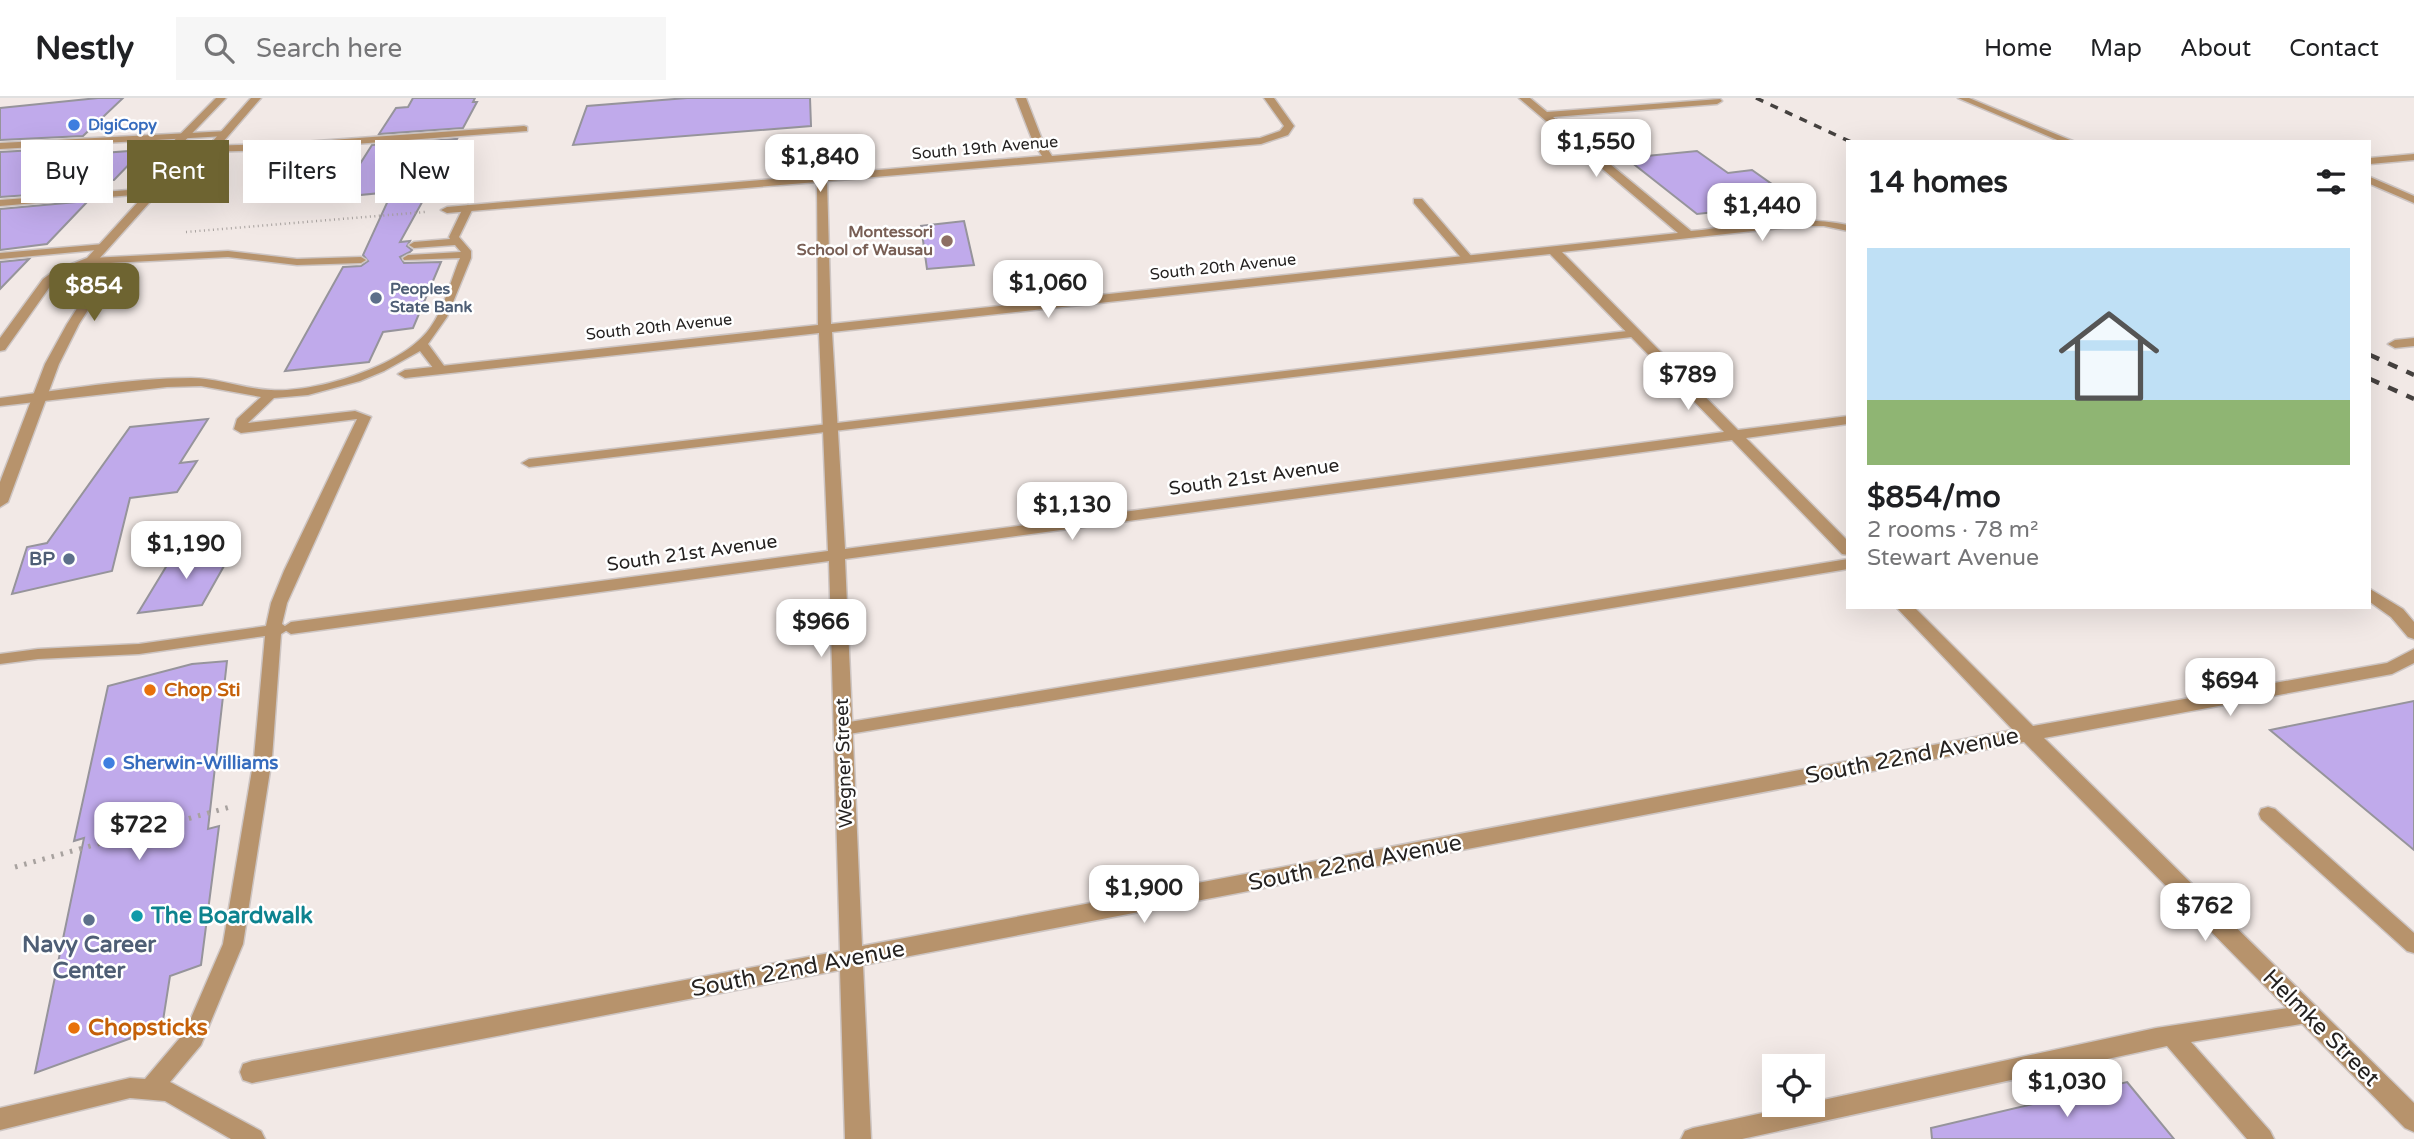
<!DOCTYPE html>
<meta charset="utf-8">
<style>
:root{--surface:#fff;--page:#f6f6f6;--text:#202124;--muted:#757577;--line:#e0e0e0;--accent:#6e6431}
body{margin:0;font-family:"Varela Round",sans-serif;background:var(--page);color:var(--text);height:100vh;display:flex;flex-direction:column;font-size:26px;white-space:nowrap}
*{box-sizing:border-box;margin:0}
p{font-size:23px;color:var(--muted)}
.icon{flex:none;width:38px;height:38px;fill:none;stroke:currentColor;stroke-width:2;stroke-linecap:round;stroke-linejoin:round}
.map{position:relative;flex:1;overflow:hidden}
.sheet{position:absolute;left:1846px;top:42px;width:525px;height:469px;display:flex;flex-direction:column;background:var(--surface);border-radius:0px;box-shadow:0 7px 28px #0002}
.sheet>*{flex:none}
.guide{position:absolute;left:21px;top:42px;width:665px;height:63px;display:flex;gap:14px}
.buttons{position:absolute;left:1762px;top:956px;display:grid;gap:14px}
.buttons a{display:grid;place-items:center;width:63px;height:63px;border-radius:0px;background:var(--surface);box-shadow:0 7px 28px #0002;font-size:35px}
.price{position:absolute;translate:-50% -60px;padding:0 16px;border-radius:14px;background:#fff;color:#222;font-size:23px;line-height:46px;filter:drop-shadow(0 2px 4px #0008)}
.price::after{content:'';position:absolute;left:50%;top:42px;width:21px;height:16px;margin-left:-10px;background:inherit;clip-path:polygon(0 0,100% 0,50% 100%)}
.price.on{background:var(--accent);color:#fff}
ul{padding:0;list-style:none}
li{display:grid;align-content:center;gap:14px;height:371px;padding:0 21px}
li+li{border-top:2px solid var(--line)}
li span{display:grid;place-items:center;height:217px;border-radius:0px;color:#555}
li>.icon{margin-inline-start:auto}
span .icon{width:126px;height:126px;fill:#fffc;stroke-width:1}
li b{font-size:30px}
h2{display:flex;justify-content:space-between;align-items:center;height:84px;padding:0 21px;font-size:30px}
.pill{padding:0 24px;border-radius:0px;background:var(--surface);box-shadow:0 7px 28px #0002;font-size:24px;line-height:63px}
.pill.on{background:var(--accent);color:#fff}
header{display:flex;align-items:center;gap:42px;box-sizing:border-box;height:98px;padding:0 35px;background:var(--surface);border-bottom:2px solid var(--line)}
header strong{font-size:33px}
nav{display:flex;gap:38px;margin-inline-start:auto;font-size:24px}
.search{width:490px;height:63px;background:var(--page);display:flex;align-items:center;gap:18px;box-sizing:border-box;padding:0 24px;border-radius:0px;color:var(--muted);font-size:26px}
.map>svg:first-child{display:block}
.building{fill:#c0aaeb;stroke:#96949b;stroke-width:2}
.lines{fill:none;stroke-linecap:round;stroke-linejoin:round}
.service-casing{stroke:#cdc5c3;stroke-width:3}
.minor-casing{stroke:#cdc5c3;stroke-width:3}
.tertiary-casing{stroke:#cdc5c3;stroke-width:3}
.path-far1{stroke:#a8a29f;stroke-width:2.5;stroke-dasharray:1 3.5;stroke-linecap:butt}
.path{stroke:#a8a29f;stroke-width:5;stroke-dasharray:2.5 7;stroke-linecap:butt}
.service{fill:#b7936c;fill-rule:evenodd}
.minor{fill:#b7936c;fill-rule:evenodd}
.tertiary{fill:#b7936c;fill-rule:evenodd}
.rail-far1{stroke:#45413f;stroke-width:3.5;stroke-dasharray:8 8;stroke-linecap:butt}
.rail{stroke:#45413f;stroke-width:4.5;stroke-dasharray:10 10;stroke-linecap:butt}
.shop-dot{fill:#3f7fe0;stroke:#fff;stroke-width:2.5}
.education-dot{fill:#8d6e63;stroke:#fff;stroke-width:2.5}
.service-dot{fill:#5c6f8a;stroke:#fff;stroke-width:2.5}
.food-dot{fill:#e8710a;stroke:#fff;stroke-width:2.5}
.culture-dot{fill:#0f9aa8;stroke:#fff;stroke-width:2.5}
.labels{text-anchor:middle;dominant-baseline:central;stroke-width:5;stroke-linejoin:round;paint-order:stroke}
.far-shop-label{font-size:16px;font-weight:bold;fill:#366cbe;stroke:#fff;text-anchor:start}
.far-street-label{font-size:16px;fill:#252221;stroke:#fff}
.far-education-label{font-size:16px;font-weight:bold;fill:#785e54;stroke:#fff;text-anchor:end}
.far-service-label{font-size:16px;font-weight:bold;fill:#4e5e75;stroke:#fff;text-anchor:start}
.street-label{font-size:19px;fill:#252221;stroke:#fff}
.service-label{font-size:19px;font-weight:bold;fill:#4e5e75;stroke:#fff;text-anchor:end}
.food-label{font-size:19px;font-weight:bold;fill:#c56008;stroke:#fff;text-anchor:start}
.shop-label{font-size:19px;font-weight:bold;fill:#366cbe;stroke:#fff;text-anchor:start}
.near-street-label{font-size:23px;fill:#252221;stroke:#fff}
.near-culture-label{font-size:23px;font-weight:bold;fill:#0d838f;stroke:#fff;text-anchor:start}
.near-service-label{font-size:23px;font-weight:bold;fill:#4e5e75;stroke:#fff}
.near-food-label{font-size:23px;font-weight:bold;fill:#c56008;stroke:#fff;text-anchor:start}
</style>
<header>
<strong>Nestly</strong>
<div class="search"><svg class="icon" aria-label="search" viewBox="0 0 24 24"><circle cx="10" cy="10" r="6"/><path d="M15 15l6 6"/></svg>Search here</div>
<nav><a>Home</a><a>Map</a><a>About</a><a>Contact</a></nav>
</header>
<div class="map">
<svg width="2414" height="1041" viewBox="0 0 2414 1041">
<rect width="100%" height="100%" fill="#f2e9e6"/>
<g class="building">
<path d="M98 0H123L83 38 0 42V10Z"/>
<path d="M413 0H475L473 4H477L463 30 379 36 396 10 408 9Z"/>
<path d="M687 0H810L811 28 573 47 587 8Z"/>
<path d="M457 41 400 144 410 143 407 148 412 152 410 154 400 159 404 165 441 164 413 230 383 234 369 264 285 273 343 169 361 168 368 163 363 157 392 94 339 99 372 47Z"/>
<path d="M71 50 62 58 143 52 114 82H109L100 92 0 99V54Z"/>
<path d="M1697 53 1728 75 1752 72 1799 105 1697 116 1626 60Z"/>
<path d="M88 103 47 146 0 152V111Z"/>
<path d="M964 123 974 167 927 171 921 128Z"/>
<path d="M29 161 0 191V164Z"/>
<path d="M208 321 180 365 197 363 177 394 130 400 112 473 12 496 27 449 47 445 130 329Z"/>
<path d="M233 452 202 507 138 515 172 459Z"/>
<path d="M227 563 208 731 219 728 201 867 170 878 162 929 35 975 84 740 74 743 108 588 192 566Z"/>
<path d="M2414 603V752L2270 632Z"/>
<path d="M2127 984 2174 1041H1932L1931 1030Z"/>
</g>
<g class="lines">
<defs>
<g id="service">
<path d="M1958 0H1969L2075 44H2062Z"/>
<path d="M524 28 527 29V33L276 52 169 55 164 52 169 49 276 46Z"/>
<path d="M228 33V37L225 38 0 51V45Z"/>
<path d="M154 90 159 93 157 95 0 108V102Z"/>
<path d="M1414 101H1422L1472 159V163H1464L1414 105Z"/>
<path d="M468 107 473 110 459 139 471 153V160L447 219 428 246 447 272 445 275H437L420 253 384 273 360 283 308 297 274 300 248 325 355 313 371 319 287 505 282 526 289 531 281 536 272 660 243 846 201 947 170 984 261 1033 265 1041H231L165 1003 130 1000 0 1032V1010L130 980 145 981 185 934 223 846 254 660 265 538 139 556 38 561 0 566V556L38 551 139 546 266 528 271 505 284 473 357 321 241 335 234 331 237 321 261 299 201 288 167 289 0 308V300C63 292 128 280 191 280 218 280 244 291 271 292 316 295 398 269 427 234 444 213 450 184 460 160L404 162 403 160 408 157 461 154 455 147 414 150 409 147 414 144 450 141 449 139 463 110Z"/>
<path d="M104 146 108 147V151L0 161V155Z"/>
<path d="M228 153 297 161 361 159 366 162 361 165 297 167 228 159 91 166 86 163 91 160Z"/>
<path d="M1636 232 1642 236 1640 238 529 369 522 365 529 361Z"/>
<path d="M1848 461V471L843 637 837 635 834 631 837 627 843 625Z"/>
<path d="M2268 709 2275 711 2414 835V855L2407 853 2261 721 2259 716 2261 711Z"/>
<path d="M2307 907 2315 909 2318 916 2315 923 2307 925 2191 944 2270 1033 2274 1041H2247L2167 948 1742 1041H1681L1685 1033 1693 1030 2156 930Z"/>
</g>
<g id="minor">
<path d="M1016 0H1026L1043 44 1052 58 1260 40 1280 33 1284 28 1264 0H1274L1294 28 1288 37 1261 46 827 83 831 226 1678 135 1519 0H1530L1547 14 1720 1 1722 3 1717 6 1553 19 1691 133C1742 128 1796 116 1848 127V133L1824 128H1799L1562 154 1738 332 1848 318V326L1746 340 1848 443V457L1842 456 1732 342 845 461 862 848 2013 632 1896 509H1914L2033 628 2387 565 2414 551V565L2392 576 2044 640 2414 1005V1034L2405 1030 2024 644 863 867 871 1041H845L840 872 252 985 243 982 240 974 243 966 252 963 840 853 829 463 291 536 282 530 291 524 828 453 819 235 405 280 398 276 405 272 818 227 817 84 447 115 441 112 447 109 1042 58 1033 44ZM1550 156 1724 334 845 451 832 234Z"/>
<path d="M2414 56V62L2370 66V60Z"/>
<path d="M2370 79 2414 98V105L2370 86Z"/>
<path d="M2414 240V248L2395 250 2388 246 2395 242Z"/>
<path d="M2370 491 2403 511 2414 524V541L2408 539 2391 519 2370 504Z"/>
</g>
<path id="tertiary" d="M216 0H226L149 80 155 88 188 71 251 0H261L196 75 158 95 98 162 109 172V179L79 226 59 266 8 404 0 409V384L45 266 67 226 97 179V173L90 168 62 179 51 187 5 252 0 253V240L43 181 54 173 87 160 148 93 140 84V77Z"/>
</defs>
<use href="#service" class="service-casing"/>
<use href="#minor" class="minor-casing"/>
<use href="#tertiary" class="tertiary-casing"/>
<path class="path-far1" d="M186 134 425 114"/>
<path class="path" d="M15 769 230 709"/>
<use href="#service" class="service"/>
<use href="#minor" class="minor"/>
<use href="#tertiary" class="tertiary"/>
<path class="rail-far1" d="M1756 0 1851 44"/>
<g class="rail">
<path d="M2370 257 2414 277"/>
<path d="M2370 281 2414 301"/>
</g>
</g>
<g class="shop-dot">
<circle cx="74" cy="27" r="7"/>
<circle cx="109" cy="665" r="7"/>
</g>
<circle class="education-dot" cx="947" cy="143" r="7"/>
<g class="service-dot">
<circle cx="376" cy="200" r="7"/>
<circle cx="69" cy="461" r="7"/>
<circle cx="89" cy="822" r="7"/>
</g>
<g class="food-dot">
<circle cx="150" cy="592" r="7"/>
<circle cx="74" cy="930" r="7"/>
</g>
<circle class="culture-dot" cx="137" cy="818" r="7"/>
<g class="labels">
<g class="far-shop-label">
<text x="88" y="27">DigiCopy</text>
</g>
<g class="far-street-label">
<text transform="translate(985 50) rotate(-5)">South 19th Avenue</text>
<text transform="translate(1223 169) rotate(-6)">South 20th Avenue</text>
<text transform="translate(659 229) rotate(-6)">South 20th Avenue</text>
</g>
<g class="far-education-label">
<text x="933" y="134">Montessori<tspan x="933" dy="18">School of Wausau</tspan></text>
</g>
<g class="far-service-label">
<text x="390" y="191">Peoples<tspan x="390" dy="18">State Bank</tspan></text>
</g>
<g class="street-label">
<text transform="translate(1254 379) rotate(-8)">South 21st Avenue</text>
<text transform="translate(692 455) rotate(-8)">South 21st Avenue</text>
<text transform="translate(844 665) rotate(-92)">Wegner Street</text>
</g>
<g class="service-label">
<text x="55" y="461">BP</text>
</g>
<g class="food-label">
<text x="164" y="592">Chop Sti</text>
</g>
<g class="shop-label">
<text x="123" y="665">Sherwin-Williams</text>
</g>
<g class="near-street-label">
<text transform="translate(1912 658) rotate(-11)">South 22nd Avenue</text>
<text transform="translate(1355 765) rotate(-11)">South 22nd Avenue</text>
<text transform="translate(798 871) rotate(-11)">South 22nd Avenue</text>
<text transform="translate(2321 930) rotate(45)">Helmke Street</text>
</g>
<g class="near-culture-label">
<text x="151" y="818">The Boardwalk</text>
</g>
<g class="near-service-label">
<text x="89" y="847">Navy Career<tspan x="89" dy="26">Center</tspan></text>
</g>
<g class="near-food-label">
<text x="88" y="930">Chopsticks</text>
</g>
</g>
</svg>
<div class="buttons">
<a><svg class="icon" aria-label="locate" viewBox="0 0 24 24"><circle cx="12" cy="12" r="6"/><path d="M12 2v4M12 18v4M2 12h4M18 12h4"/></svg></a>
</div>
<b class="price" style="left:1596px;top:81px">$1,550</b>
<b class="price" style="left:820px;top:96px">$1,840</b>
<b class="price" style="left:1762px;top:145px">$1,440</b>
<b class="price" style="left:1048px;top:222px">$1,060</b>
<b class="price on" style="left:94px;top:225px">$854</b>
<b class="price" style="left:1688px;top:314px">$789</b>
<b class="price" style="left:1072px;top:444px">$1,130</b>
<b class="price" style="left:186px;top:483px">$1,190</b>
<b class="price" style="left:821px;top:561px">$966</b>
<b class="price" style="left:2230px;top:620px">$694</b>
<b class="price" style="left:139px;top:764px">$722</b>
<b class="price" style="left:1144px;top:827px">$1,900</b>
<b class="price" style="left:2205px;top:845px">$762</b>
<b class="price" style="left:2067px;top:1021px">$1,030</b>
<div class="guide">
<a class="pill">Buy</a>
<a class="pill on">Rent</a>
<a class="pill">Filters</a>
<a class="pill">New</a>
</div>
<section class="sheet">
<h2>14 homes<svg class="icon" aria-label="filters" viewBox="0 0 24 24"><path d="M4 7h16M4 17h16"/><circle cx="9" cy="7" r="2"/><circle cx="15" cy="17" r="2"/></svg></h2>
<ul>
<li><span style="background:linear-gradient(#bfe0f5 70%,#8fb573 0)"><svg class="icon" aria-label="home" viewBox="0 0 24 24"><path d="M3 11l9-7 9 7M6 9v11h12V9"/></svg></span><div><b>$854/mo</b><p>2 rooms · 78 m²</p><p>Stewart Avenue</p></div></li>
</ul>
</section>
</div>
